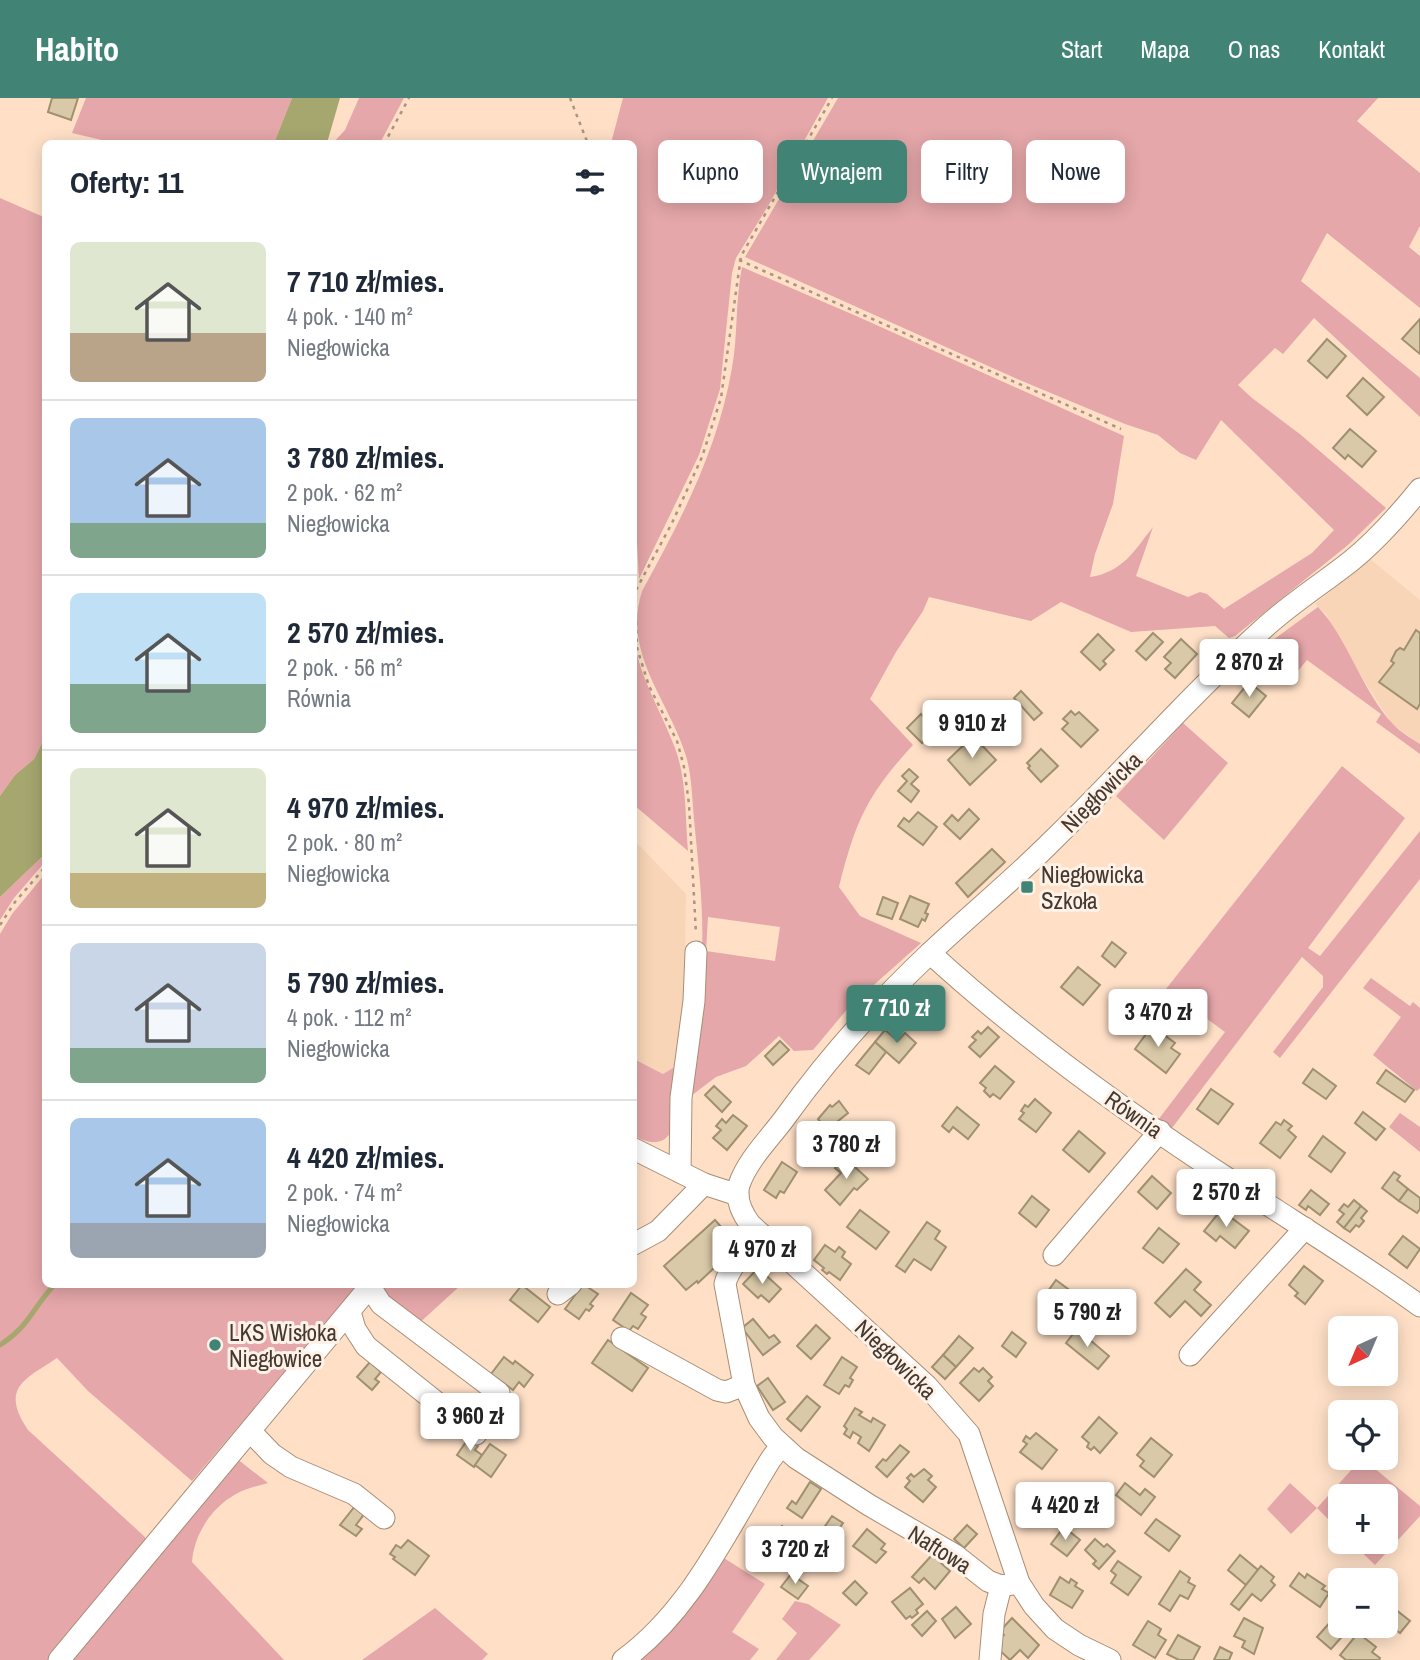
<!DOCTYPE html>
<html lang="pl">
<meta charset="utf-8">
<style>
:root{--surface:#fff;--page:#f2f2f3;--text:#1f2937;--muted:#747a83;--line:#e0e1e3;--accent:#418375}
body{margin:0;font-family:"Archivo Narrow",sans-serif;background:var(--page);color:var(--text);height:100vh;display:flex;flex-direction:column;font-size:26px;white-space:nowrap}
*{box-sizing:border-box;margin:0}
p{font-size:23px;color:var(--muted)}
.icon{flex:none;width:38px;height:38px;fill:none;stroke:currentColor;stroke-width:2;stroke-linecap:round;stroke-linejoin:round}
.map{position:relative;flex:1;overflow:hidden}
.side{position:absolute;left:42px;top:42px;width:595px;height:1148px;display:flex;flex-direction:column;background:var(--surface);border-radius:10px;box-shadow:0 4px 18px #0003}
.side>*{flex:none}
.guide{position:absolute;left:658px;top:42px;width:656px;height:63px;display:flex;gap:14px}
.needle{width:46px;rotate:224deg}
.fabs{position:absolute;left:1328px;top:1218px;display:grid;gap:14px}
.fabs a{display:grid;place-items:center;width:70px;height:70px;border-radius:10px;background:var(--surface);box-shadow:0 4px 18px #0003;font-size:35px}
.price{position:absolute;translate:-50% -60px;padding:0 16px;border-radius:7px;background:#fff;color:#222;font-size:23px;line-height:46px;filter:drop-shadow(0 2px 4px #0008)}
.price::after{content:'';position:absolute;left:50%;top:42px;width:21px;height:16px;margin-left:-10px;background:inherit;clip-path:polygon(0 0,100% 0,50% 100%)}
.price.current{background:var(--accent);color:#fff}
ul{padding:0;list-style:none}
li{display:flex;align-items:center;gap:21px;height:175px;padding:0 28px}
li+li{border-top:2px solid var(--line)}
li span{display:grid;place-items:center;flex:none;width:196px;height:140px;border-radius:10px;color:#555}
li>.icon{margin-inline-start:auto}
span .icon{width:84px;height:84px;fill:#fffc;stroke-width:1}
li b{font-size:30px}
h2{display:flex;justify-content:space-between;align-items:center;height:84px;padding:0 28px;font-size:30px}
.chip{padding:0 24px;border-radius:10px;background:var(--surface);box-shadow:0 4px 18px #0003;font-size:24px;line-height:63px}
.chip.current{background:var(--accent);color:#fff}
header{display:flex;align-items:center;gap:42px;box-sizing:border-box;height:98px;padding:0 35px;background:var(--accent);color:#fff}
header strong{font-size:33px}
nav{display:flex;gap:38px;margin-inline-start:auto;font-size:24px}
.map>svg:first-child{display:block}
.built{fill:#f8d5b6}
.green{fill:#e5a7a9;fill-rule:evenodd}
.water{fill:#a6a76f}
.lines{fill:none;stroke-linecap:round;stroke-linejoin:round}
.stream{stroke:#a6a76f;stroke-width:5}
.building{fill:#d9c9a8;stroke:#9f9070;stroke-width:2}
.minor-casing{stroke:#a88d75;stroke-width:23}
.path{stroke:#aa9482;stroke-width:2.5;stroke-dasharray:3.5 5;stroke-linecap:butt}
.minor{stroke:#fff;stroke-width:21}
.poi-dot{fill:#418375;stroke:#fef1e7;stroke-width:2.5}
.labels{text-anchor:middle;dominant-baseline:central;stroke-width:6;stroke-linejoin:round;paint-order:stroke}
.street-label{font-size:23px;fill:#45392f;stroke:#fef1e7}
.poi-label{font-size:23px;fill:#45392f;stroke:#fef1e7;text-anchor:start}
</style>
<header>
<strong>Habito</strong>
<nav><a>Start</a><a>Mapa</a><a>O nas</a><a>Kontakt</a></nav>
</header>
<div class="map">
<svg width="1420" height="1562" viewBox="0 0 1420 1562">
<rect width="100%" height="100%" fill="#ffe0c7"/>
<g class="built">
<path d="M1370 461 1420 502V646L1393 627 1356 570 1326 516 1315 506Z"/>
<path d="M634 742 686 796 684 927 678 967 663 976 634 961Z"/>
</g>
<g class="green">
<path d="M86 0H292L274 45H114L72 35Z"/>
<path d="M359 0H404L380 45H333L345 32Z"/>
<path d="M623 0H828L768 108 736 160 732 175 720 291 699 357 639 481 634 391V46L611 45Z"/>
<path d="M838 0H1378L1357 23 1420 75V128L1409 149 1420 158V210L1327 135 1301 183 1420 280V319L1314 220 1283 256 1275 250 1238 287 1252 300 1301 337 1386 410 1348 447 1235 538 1229 540 1215 528 1131 534 1061 504 1031 523 929 499 923 513 896 554 870 601 913 647C867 697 855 724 839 789L860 818 921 845 849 909 813 952 794 953 779 938 746 968 716 979 687 1001C692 952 701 902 702 853 704 810 698 764 694 721 692 700 692 678 686 658 669 602 622 556 642 493 681 422 718 351 732 270 738 238 735 204 742 169L854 217 1124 338 1113 406 1095 456 1090 479C1123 474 1134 453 1153 429L1136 478 1188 499 1200 494 1207 496 1224 511 1312 455 1334 432 1221 322 1196 362 1180 355 1158 337 1125 326 1015 280 745 159ZM708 819 780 829 775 863 706 853Z"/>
<path d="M0 100 46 120 45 639 34 661 15 677 0 698Z"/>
<path d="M1318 509C1347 539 1363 595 1393 626 1400 634 1411 640 1420 646V656L1376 624 1381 616 1307 562 1292 580 1258 553Z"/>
<path d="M634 543C641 582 661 613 675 650 687 682 685 719 688 753L634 707Z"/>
<path d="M1183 625 1228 665 1164 742 1116 698Z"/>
<path d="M1342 668 1405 720 1308 850 1320 858 1420 733V781L1280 960 1273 954 1323 889V878L1302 859 1172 1030 1158 1022 1225 934 1166 891Z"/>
<path d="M45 756V764L14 800 0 822V799Z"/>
<path d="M45 776 46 1186 358 1187 192 1383 88 1293 57 1260C24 1282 0 1290 28 1332L145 1439 148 1449 53 1562H0V836L12 816Z"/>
<path d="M1371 880 1410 908 1413 904 1420 910V990L1417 993 1373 957 1401 919 1363 890Z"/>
<path d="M634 961 663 976 678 967C676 1000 685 1064 634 1038Z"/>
<path d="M1400 1015 1420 1029V1054L1389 1029Z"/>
<path d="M381 1187H461L416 1228 379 1189Z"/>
<path d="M236 1360 268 1385C258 1388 246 1390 236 1396 212 1409 194 1436 192 1464L284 1562H67Z"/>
<path d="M1362 1360 1420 1408V1418L1375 1467 1351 1444H1386V1398H1340V1433L1317 1410 1291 1436 1267 1411 1290 1385 1317 1410Z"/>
<path d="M719 1457 765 1486 732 1534 759 1551 750 1562H633Z"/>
<path d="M795 1503 808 1506 841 1527 809 1562H776L797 1535 782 1521Z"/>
<path d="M435 1510 488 1556 482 1562H362Z"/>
</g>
<g class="water">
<path d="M292 0H340L327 45H274Z"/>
<path d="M45 639V756L0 799V698L15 677 34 661Z"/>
</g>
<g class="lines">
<path class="stream" d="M0 1247C29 1229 33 1209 55 1186"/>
</g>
<g class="building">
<path d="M52 0H78L71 22 48 14Z"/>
<path d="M1420 221V256L1402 241Z"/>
<path d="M1327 241 1346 258 1327 280 1308 263Z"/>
<path d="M1363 280 1384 299 1367 317 1347 298Z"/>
<path d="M1350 331 1376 353 1362 369 1348 357 1345 361 1333 350Z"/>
<path d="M1416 532 1420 535V606L1417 611 1379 584 1394 565 1391 563 1396 553 1400 550 1404 552Z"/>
<path d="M1153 535 1163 544 1146 562 1136 553Z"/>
<path d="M1098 536 1114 552 1103 563 1106 566 1100 572 1081 554Z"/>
<path d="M1181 541 1197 556 1175 580 1165 571 1171 565 1164 559Z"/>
<path d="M1249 584 1266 598 1249 619 1232 605Z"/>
<path d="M1021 593 1042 615 1034 622 1014 600Z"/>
<path d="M1071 613 1075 617 1079 614 1098 632 1081 649 1062 631 1068 625 1063 621Z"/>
<path d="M921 616 936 631 922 645 907 630Z"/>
<path d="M973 638 996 662 970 687 948 662Z"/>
<path d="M1041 651 1058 668 1041 684 1028 670 1030 668 1027 665Z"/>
<path d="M909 671 918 679 911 686 919 693 911 704 898 693 907 683 902 678Z"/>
<path d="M969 711 979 721 960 741 944 726 952 717 958 723Z"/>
<path d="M918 714 937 729 923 747 898 728 904 720 909 724Z"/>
<path d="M992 751 1005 764 968 799 956 785Z"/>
<path d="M910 798 929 806 925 815 928 816 925 823 922 821 918 829 900 821Z"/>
<path d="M883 799 898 805 892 821 877 816Z"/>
<path d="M1112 844 1126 855 1115 869 1102 858Z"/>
<path d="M1078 869 1100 887 1083 907 1061 889Z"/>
<path d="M1152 928 1175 945 1171 950 1180 956 1166 975 1135 951Z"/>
<path d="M988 929 999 939 980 959 969 949 976 942 972 939 978 933 981 936Z"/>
<path d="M885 932 898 943 905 935 916 945 899 965 875 944Z"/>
<path d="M780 943 789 952 773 967 765 958Z"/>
<path d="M875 944 886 954 869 976 856 967Z"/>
<path d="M995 968 1014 984 1000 1001 993 996 990 999 984 993 986 990 980 985Z"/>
<path d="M1313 971 1336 988 1326 1001 1303 985Z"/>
<path d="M1386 972 1414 992 1405 1004 1377 985Z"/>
<path d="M714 988 731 1004 722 1014 705 997Z"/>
<path d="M1211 991 1233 1006 1218 1026 1197 1011Z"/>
<path d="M1035 1001 1051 1015 1036 1034 1019 1021 1024 1015 1021 1013 1025 1007 1028 1009Z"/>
<path d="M839 1003 848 1015 823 1035 819 1030 823 1027 818 1021 830 1007 832 1009Z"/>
<path d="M957 1009 979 1027 968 1041 953 1029 949 1034 942 1028Z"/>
<path d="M1363 1014 1385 1031 1376 1042 1355 1025Z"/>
<path d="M733 1017 747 1028 727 1052 713 1040 721 1032 716 1028 722 1021 726 1025Z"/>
<path d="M1284 1022 1292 1028 1288 1032 1296 1039 1280 1060 1260 1045 1276 1024 1281 1027Z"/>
<path d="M1079 1033 1105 1055 1089 1074 1063 1052Z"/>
<path d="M1323 1038 1345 1055 1331 1074 1309 1058Z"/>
<path d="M844 1059 868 1081 857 1092 854 1090 840 1107 825 1092 841 1075 835 1070Z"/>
<path d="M782 1064 797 1074 784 1095 780 1093 776 1100 764 1092Z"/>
<path d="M1394 1074 1400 1078 1397 1082 1408 1091 1399 1103 1382 1090Z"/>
<path d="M1152 1078 1171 1095 1157 1111 1138 1094Z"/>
<path d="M1408 1091 1420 1100V1111L1417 1115 1399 1103Z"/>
<path d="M1311 1092 1329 1106 1320 1117 1308 1108 1306 1112 1299 1107Z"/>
<path d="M1032 1098 1049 1112 1036 1129 1019 1115Z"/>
<path d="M1354 1102 1361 1108 1344 1130 1337 1124 1344 1116 1339 1112 1344 1106 1348 1109Z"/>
<path d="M1361 1108 1367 1113 1361 1120 1364 1123 1359 1129 1356 1127 1350 1134 1344 1130Z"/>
<path d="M860 1112 889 1134 876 1151 847 1129Z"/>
<path d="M1221 1112 1249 1133 1235 1150 1220 1138 1216 1143 1204 1133Z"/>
<path d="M715 1122 730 1139 723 1144 731 1152 729 1156 698 1185 697 1183 686 1192 664 1168Z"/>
<path d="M927 1124 940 1133 935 1141 946 1149 931 1172 914 1161 905 1174 896 1168Z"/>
<path d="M1159 1130 1179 1146 1163 1165 1143 1150Z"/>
<path d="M1403 1138 1420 1151 1407 1170 1389 1156Z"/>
<path d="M825 1147 835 1154 839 1149 845 1154 842 1159 851 1166 840 1182 829 1174 827 1176 822 1172 824 1170 814 1162Z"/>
<path d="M1304 1168 1323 1183 1305 1206 1295 1198 1298 1195 1289 1187Z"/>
<path d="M758 1170 781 1191 769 1204 761 1197 758 1200 743 1186Z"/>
<path d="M1186 1171 1201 1184 1194 1192 1211 1207 1201 1218 1185 1203 1170 1219 1155 1205Z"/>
<path d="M1056 1182 1068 1191 1053 1211 1041 1203Z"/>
<path d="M583 1186 598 1196 590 1206 593 1208 589 1213 586 1211 579 1221 565 1211Z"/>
<path d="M522 1187 550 1209 538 1224 510 1202Z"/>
<path d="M631 1195 648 1207 641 1216 646 1219 638 1231 633 1228 629 1233 613 1222Z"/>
<path d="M753 1221 769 1240 774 1237 780 1244 763 1257 742 1230Z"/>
<path d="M816 1227 830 1240 811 1261 797 1248Z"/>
<path d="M1077 1231 1109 1258 1098 1271 1066 1245Z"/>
<path d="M1012 1234 1026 1245 1016 1259 1002 1248Z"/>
<path d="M959 1238 973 1250 956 1269 943 1257Z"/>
<path d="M608 1242 648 1270 632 1293 592 1265Z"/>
<path d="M943 1257 956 1269 945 1281 932 1269Z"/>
<path d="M504 1259 513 1266 515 1263 533 1277 524 1289 519 1284 513 1292 491 1276Z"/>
<path d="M842 1259 857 1269 850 1280 853 1282 849 1289 845 1287 839 1296 824 1287Z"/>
<path d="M370 1264 381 1274 375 1281 379 1284 372 1292 357 1279Z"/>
<path d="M974 1270 979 1274 983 1270 992 1279 988 1283 993 1288 979 1303 960 1285Z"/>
<path d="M768 1280 785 1304 773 1312 757 1288Z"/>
<path d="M807 1298 820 1309 801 1333 787 1321Z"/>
<path d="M855 1310 862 1314 859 1317 871 1324 873 1320 885 1327 869 1353 858 1345 861 1339 853 1334 850 1340 844 1336 847 1331 844 1328Z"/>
<path d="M1099 1319 1117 1335 1100 1355 1094 1349 1091 1352 1087 1349 1089 1345 1082 1339Z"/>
<path d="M1036 1335 1057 1352 1042 1371 1020 1354 1027 1346 1023 1343 1026 1338 1030 1341Z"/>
<path d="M1151 1340 1172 1357 1154 1379 1140 1368 1144 1363 1137 1357Z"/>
<path d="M468 1341 478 1348 475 1352 482 1357 474 1369 457 1357Z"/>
<path d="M490 1346 506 1357 491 1379 475 1367Z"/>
<path d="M900 1347 909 1354 887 1379 876 1369 883 1361 886 1363Z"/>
<path d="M924 1371 932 1378 928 1382 936 1389 923 1404 905 1389 910 1383 907 1380 911 1376 914 1379Z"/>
<path d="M810 1384 821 1391 802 1420 787 1410 792 1403 796 1406Z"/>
<path d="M1125 1385 1140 1397 1145 1391 1155 1399 1141 1417 1116 1397Z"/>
<path d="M355 1408 365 1415 356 1427 362 1431 356 1438 340 1427Z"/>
<path d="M832 1418 843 1425 835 1437 840 1441 830 1455 826 1451 814 1468 803 1460Z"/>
<path d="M1156 1421 1180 1438 1169 1453 1145 1435Z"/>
<path d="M967 1427 977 1436 964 1450 954 1441Z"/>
<path d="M782 1428 791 1435 782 1448 791 1456 779 1472 763 1460 775 1443 773 1441Z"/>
<path d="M1064 1429 1080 1442 1067 1458 1051 1446Z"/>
<path d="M867 1431 885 1446 881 1451 886 1454 876 1465 853 1448Z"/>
<path d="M1095 1441 1104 1449 1107 1446 1115 1453 1099 1471 1093 1466 1096 1463 1085 1452Z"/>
<path d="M408 1442 429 1458 415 1477 393 1461 395 1459 390 1456 396 1447 401 1450Z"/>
<path d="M932 1457 950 1473 935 1491 924 1480 919 1485 912 1479Z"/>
<path d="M1240 1457 1258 1472 1246 1487 1228 1472Z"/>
<path d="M1118 1463 1141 1479 1128 1497 1111 1485 1116 1477 1111 1473Z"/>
<path d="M1261 1468 1274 1479 1271 1483 1275 1487 1261 1503 1252 1496 1239 1512 1231 1506Z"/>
<path d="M1180 1473 1190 1480 1188 1484 1195 1488 1188 1501 1180 1497 1170 1513 1159 1506Z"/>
<path d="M1299 1475 1305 1480 1307 1476 1325 1488 1322 1491 1329 1495 1320 1509 1290 1488Z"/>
<path d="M791 1476 808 1488 798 1501 781 1489Z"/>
<path d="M1060 1479 1069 1485 1071 1481 1077 1485 1075 1488 1083 1493 1072 1510 1050 1497Z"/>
<path d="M855 1483 867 1495 856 1507 843 1495Z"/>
<path d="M910 1490 923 1506 916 1512 918 1515 912 1520 910 1518 906 1521 892 1504Z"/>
<path d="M956 1509 971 1526 955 1540 942 1521Z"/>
<path d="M1395 1511 1410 1523 1400 1535 1386 1524Z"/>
<path d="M927 1513 936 1523 922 1538 912 1527Z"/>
<path d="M1012 1520 1039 1547 1028 1560 1020 1552 1010 1562 994 1547 1004 1537 1000 1533Z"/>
<path d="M1244 1520 1263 1530 1254 1556 1242 1549 1245 1543 1234 1538Z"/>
<path d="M1333 1521 1347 1533 1331 1551 1317 1539Z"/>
<path d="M1148 1523 1161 1531 1158 1537 1166 1542 1155 1560 1133 1547Z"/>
<path d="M1358 1535 1376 1549 1372 1554 1380 1560 1379 1562H1346L1340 1557Z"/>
<path d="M1178 1537 1200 1549 1193 1562H1179L1167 1556Z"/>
<path d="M1220 1549 1232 1555 1229 1562H1214Z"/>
</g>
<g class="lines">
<defs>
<g id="minor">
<path d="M930 855C1025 942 1131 1018 1239 1088 1300 1128 1361 1165 1420 1208"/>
<path d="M634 1051 704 1086 738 1097"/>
<path d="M680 1074 681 1000 694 903 696 854"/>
<path d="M762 1137C748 1152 730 1166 725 1186L744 1287 759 1320 773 1339 796 1360 869 1407 955 1457 988 1483 1001 1488 1019 1485"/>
<path d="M634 1146 658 1133 704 1086"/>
<path d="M1054 1157 1160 1033"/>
<path d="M370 1189 381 1206 499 1295"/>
<path d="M558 1196 571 1186"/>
<path d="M350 1214 355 1231 366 1248 476 1336"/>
<path d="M622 1240 717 1292 726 1294 744 1287"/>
<path d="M1190 1257 1305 1130"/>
<path d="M251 1334 272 1356 291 1369 354 1396 384 1420"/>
<path d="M59 1562 372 1186"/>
<path d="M623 1562C692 1512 727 1431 771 1361L781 1348"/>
<path d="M990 1562 994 1516 1001 1488"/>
<path d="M1110 1562 1079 1547 1055 1531 1034 1508 1019 1485 969 1336 927 1288 750 1126C742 1115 735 1101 739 1087 747 1063 769 1041 784 1021 827 961 876 906 930 855 970 817 1012 783 1051 744 1123 674 1189 598 1263 531 1290 506 1322 486 1351 463 1377 442 1399 417 1420 391"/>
</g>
</defs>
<use href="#minor" class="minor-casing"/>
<g class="path">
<path d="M570 0 588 46"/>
<path d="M384 46 409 0"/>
<path d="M739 162 1121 331"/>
<path d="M634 464 637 550 649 588 677 643 684 669 689 706 696 836"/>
<path d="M636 492 672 425 702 359 721 300 741 158 832 0"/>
<path d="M0 827 15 804 46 768"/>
</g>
<use href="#minor" class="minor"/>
</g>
<g class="poi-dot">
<rect x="1020" y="782" width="14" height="14" rx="3.5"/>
<circle cx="215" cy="1247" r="7"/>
</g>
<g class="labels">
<g class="street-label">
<text transform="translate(1101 694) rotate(-45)">Niegłowicka</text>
<text transform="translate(1134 1016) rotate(35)">Równia</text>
<text transform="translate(896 1261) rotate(44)">Niegłowicka</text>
<text transform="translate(940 1451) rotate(32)">Naftowa</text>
</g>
<g class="poi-label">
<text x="1041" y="776">Niegłowicka<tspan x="1041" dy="26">Szkoła</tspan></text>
<text x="229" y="1234">LKS Wisłoka<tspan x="229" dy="26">Niegłowice</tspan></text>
</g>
</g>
</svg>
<div class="fabs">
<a><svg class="needle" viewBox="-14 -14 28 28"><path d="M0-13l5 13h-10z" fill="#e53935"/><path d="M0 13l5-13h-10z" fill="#747a83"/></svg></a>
<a><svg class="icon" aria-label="locate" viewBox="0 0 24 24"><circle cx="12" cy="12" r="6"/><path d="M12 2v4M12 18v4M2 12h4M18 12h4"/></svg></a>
<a>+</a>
<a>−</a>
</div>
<b class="price" style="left:1249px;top:601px">2 870 zł</b>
<b class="price" style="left:972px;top:662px">9 910 zł</b>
<b class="price current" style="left:896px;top:947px">7 710 zł</b>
<b class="price" style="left:1158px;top:951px">3 470 zł</b>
<b class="price" style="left:846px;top:1083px">3 780 zł</b>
<b class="price" style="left:1226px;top:1131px">2 570 zł</b>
<b class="price" style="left:762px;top:1188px">4 970 zł</b>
<b class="price" style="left:1087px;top:1251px">5 790 zł</b>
<b class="price" style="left:470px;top:1355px">3 960 zł</b>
<b class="price" style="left:1065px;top:1444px">4 420 zł</b>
<b class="price" style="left:795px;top:1488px">3 720 zł</b>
<div class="guide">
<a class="chip">Kupno</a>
<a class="chip current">Wynajem</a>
<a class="chip">Filtry</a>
<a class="chip">Nowe</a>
</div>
<section class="side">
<h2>Oferty: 11<svg class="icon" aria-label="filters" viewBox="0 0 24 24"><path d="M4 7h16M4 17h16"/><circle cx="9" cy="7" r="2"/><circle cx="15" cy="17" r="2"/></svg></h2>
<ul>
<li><span style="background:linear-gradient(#dfe7d0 65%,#b9a48a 0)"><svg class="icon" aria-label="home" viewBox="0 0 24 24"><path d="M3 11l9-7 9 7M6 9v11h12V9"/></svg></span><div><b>7 710 zł/mies.</b><p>4 pok. · 140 m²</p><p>Niegłowicka</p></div></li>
<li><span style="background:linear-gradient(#a9c7e8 75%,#7fa58c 0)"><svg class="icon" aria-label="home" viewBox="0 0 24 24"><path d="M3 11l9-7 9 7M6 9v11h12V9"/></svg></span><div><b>3 780 zł/mies.</b><p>2 pok. · 62 m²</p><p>Niegłowicka</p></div></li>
<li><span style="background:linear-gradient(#bfe0f5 65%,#7fa58c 0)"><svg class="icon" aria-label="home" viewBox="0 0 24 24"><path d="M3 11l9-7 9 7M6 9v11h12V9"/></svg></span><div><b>2 570 zł/mies.</b><p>2 pok. · 56 m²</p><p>Równia</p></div></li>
<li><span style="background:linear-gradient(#dfe7d0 75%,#c2b280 0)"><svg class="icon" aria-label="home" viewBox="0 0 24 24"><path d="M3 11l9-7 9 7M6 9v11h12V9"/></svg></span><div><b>4 970 zł/mies.</b><p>2 pok. · 80 m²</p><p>Niegłowicka</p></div></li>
<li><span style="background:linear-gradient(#c9d6e8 75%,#7fa58c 0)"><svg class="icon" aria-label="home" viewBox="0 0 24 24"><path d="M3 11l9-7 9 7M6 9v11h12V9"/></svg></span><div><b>5 790 zł/mies.</b><p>4 pok. · 112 m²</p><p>Niegłowicka</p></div></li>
<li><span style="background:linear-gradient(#a9c7e8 75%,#9aa5b1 0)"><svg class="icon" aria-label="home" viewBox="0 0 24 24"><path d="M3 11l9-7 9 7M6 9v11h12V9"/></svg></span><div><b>4 420 zł/mies.</b><p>2 pok. · 74 m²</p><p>Niegłowicka</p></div></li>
</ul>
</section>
</div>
